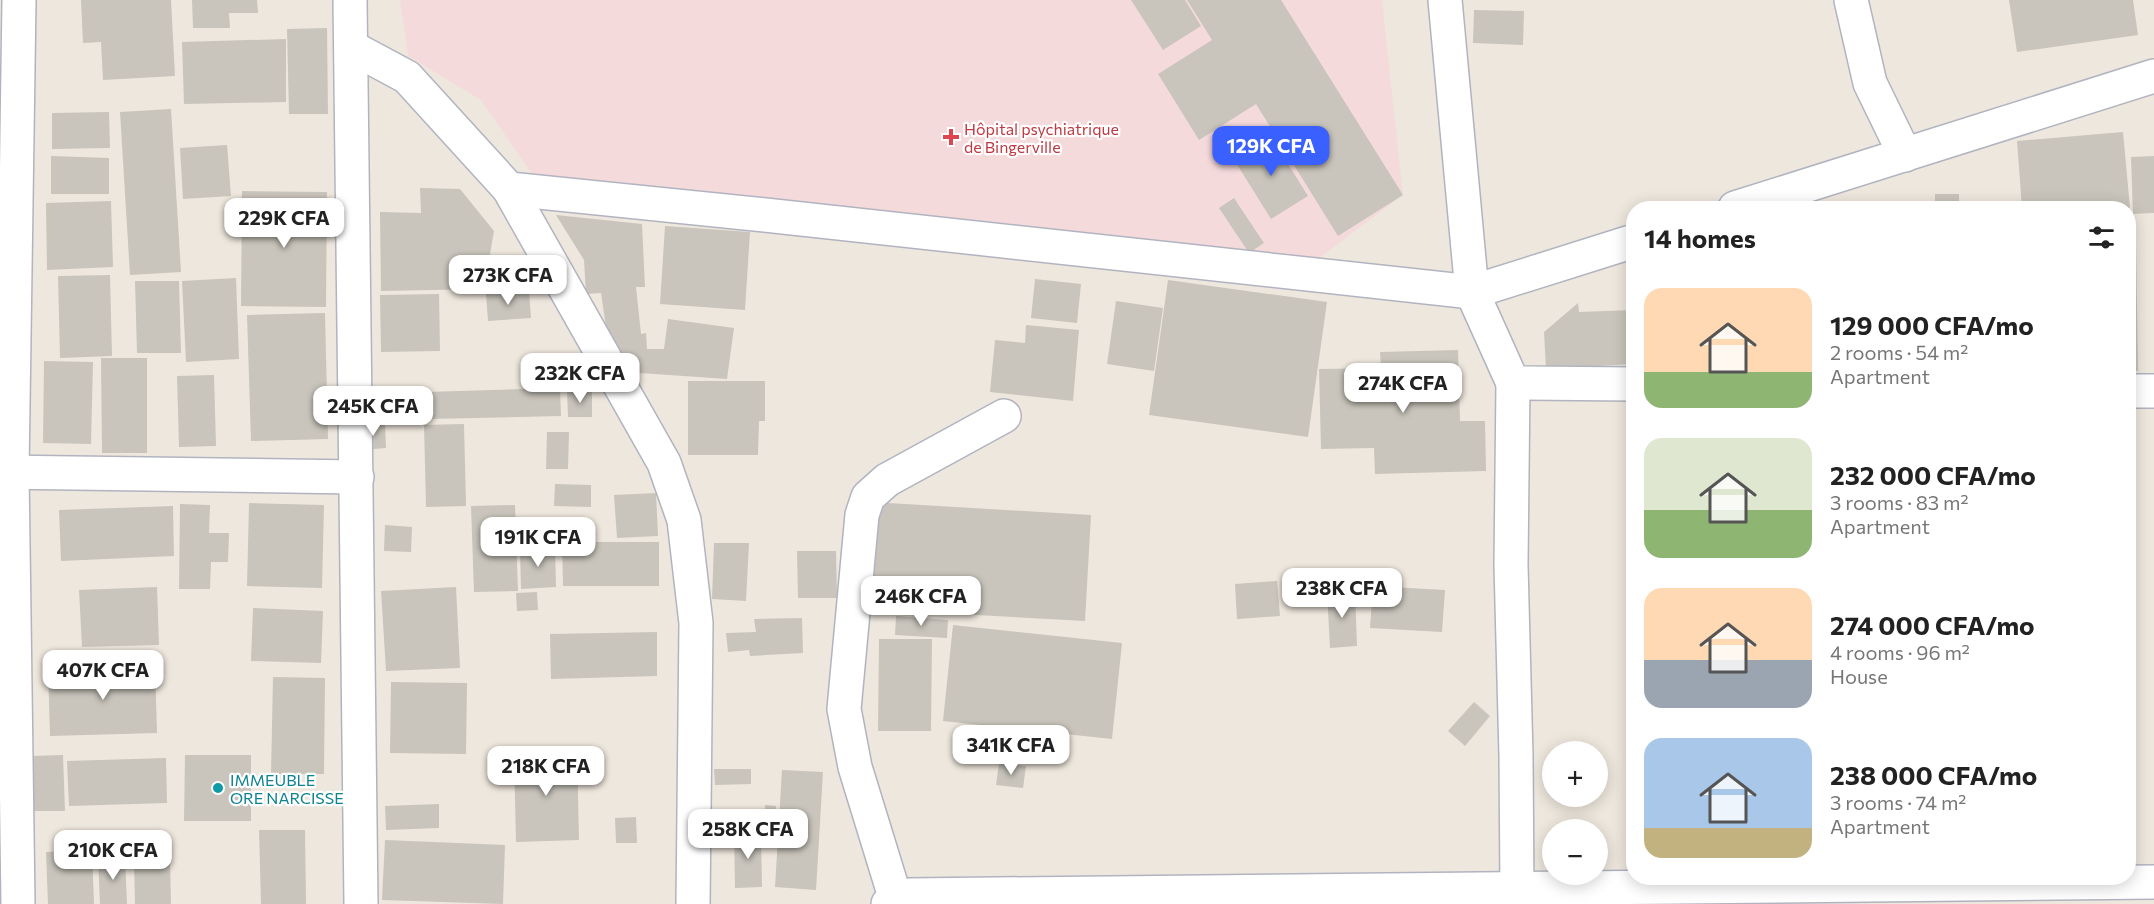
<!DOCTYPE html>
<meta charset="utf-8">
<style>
:root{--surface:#fff;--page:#f2f2f2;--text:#222;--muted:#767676;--accent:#3a60ff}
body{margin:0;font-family:Commissioner,sans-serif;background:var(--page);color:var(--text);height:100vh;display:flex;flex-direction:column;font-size:22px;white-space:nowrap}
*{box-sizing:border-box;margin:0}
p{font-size:20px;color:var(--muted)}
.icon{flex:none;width:33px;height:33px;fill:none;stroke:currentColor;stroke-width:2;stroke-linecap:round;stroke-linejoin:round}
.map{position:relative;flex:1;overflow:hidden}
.side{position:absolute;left:1626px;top:201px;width:510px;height:684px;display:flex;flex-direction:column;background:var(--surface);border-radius:24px;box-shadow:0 3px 15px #0003}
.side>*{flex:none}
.controls{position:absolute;left:1542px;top:741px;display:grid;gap:12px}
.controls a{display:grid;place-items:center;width:66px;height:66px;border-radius:50%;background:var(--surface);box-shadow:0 3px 15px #0003;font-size:30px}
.price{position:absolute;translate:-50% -51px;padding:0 14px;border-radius:12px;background:#fff;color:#222;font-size:20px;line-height:39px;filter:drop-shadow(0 2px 3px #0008)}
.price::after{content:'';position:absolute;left:50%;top:36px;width:18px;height:14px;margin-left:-9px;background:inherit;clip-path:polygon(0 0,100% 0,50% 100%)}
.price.current{background:var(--accent);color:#fff}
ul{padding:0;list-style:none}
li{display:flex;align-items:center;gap:18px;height:150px;padding:0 18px}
li span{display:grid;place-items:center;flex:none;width:168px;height:120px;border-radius:18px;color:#555}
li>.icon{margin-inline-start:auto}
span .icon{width:72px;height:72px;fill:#fffc;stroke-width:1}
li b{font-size:26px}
h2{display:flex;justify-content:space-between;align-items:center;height:72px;padding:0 18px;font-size:26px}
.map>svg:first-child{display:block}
.medical{fill:#f5dadc}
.building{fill:#c9c5bc}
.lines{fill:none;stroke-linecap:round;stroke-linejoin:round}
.minor-casing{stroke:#b1b4c0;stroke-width:36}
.minor{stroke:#fff;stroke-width:33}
.health-dot{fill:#e0444e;stroke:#fff;stroke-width:2}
.culture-dot{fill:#0f9aa8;stroke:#fff;stroke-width:2}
.labels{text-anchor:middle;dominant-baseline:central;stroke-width:4.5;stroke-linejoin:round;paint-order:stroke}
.health-label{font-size:16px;fill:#be3a42;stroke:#fff;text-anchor:start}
.culture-label{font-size:16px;fill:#0d838f;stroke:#fff;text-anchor:start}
</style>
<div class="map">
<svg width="2154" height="904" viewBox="0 0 2154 904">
<rect width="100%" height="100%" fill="#eee7dd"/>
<path class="medical" d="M400 0H1382L1403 195 1314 262 532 174 481 100 408 56Z"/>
<g class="building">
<path d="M81 0H171L175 76 103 80 101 42 83 43Z"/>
<path d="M192 0H257L258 13H229L230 28H193Z"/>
<path d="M1131 0H1185L1201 26 1163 50Z"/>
<path d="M1187 0H1281L1403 195 1338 236 1256 104 1199 140 1158 74 1212 40Z"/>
<path d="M2009 0H2133L2138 35 2017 52Z"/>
<path d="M1474 10 1524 11 1523 45 1473 43Z"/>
<path d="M327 28 328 114H289L287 29Z"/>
<path d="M286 39V102L184 104 182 42Z"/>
<path d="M171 109 181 272 130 275 120 112Z"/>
<path d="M109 112 110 148 52 149V113Z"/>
<path d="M2123 132 2130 208H2022L2017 141Z"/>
<path d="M1270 135 1308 196 1271 219 1233 158Z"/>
<path d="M227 145 231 196 183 199 180 148Z"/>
<path d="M51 156 109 158V194H51Z"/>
<path d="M2154 156V213L2133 214 2131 157Z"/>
<path d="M420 188 460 189 494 231 484 289 381 291 380 212 421 213Z"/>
<path d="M242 191 327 192 326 307 241 306Z"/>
<rect x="1935" y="194" width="24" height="14"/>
<path d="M1234 198 1264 243 1249 253 1219 208Z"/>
<path d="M111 201 113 267 47 270 46 203Z"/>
<path d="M2128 210H2130L2132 235H2128Z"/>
<path d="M556 215 642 224 645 287H636L641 334 646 333 647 349H664L668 319 734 328 727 379 625 372 627 361 607 334 601 293 586 294 584 260Z"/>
<path d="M665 226 750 232 745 310 660 304Z"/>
<path d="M2136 243 2138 371H2128V244Z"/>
<path d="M110 275 112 356 60 358 58 276Z"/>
<path d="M236 278 239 359 186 362 182 281Z"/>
<path d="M1035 279 1081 284 1077 323 1031 318Z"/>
<path d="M1168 280 1327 302 1308 437 1149 415Z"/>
<path d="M135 281H179L181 353H137Z"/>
<path d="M529 291 531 318 488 321 486 294Z"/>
<path d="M439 294 440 351 381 352 380 295Z"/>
<path d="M1116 301 1163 308 1154 371 1107 364Z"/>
<path d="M1578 303 1579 312 1634 310V364L1546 369 1544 332Z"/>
<path d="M325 313 328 439 251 441 247 315Z"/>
<path d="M1026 325 1079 330 1073 401 990 392 995 340 1025 343Z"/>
<path d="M1458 350 1460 421H1485L1486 471 1375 474 1374 448 1321 449 1319 369 1381 368 1380 352Z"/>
<path d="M101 358H147V453H102Z"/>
<path d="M44 361 93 362 91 444 43 443Z"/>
<path d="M214 375 216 446 179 447 177 376Z"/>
<path d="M688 381H765V421H759L758 455H688Z"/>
<path d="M560 388 561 416 427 419 426 392Z"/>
<path d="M567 391H592V417H568Z"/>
<path d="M385 424 386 448 362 450 360 425Z"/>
<path d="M464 424 466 506 426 507 424 425Z"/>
<path d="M547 432H569L568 469H546Z"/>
<path d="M555 484 591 485V507L554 506Z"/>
<path d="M656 493 658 536 617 538 614 495Z"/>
<path d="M871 502 1091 515 1085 621 865 609Z"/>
<path d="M249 503 324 505 322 588 247 586Z"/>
<path d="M180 504 210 505 209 533H229L228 562H211L210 589H179Z"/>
<path d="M515 505 518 591 474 592 471 506Z"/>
<path d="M173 506 174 556 61 561 59 510Z"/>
<path d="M385 525 412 527 411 552 384 551Z"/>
<path d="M562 542H659V586H563Z"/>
<path d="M714 543H749L746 601 712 599Z"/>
<path d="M555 548 556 587 521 589 520 550Z"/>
<path d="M797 551H836L837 598H798Z"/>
<path d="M1277 581 1280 616 1237 619 1235 584Z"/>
<path d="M1373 586 1445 590 1442 632 1370 628Z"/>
<path d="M157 587 159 645 82 647 79 590Z"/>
<path d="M456 587 460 668 386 671 381 591Z"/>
<path d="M1355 590 1357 646 1330 648 1327 591Z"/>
<path d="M537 592 538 610 517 611 516 593Z"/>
<path d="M253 608 323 611 321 663 251 661Z"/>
<path d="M896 616 948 620 947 638 895 635Z"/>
<path d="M802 618 803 653 750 656 749 650 728 652 726 633 756 632 754 619Z"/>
<path d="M953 625 1122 643 1112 739 943 721Z"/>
<path d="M657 632V676L551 679 550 634Z"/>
<path d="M879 639H932L931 731H878Z"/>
<path d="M155 665 157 733 50 736 48 668Z"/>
<path d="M273 677 325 678 324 774H271Z"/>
<path d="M391 682 467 683 466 754 390 753Z"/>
<path d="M1474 702 1490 716 1465 746 1448 731Z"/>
<path d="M577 752 579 840 516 842 514 754Z"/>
<path d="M63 755 65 811H34L32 756Z"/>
<path d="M185 755H251V821H184Z"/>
<path d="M166 758 167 803 69 806 67 761Z"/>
<path d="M999 763 1026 766 1023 788 996 785Z"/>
<path d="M714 769H751V784L715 785Z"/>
<path d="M782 770 823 772 816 890 775 887Z"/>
<path d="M439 804V828L386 830 385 806Z"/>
<path d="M765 805 776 806 775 818H765Z"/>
<path d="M714 809H736V828H715Z"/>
<path d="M636 817 637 843H616L615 818Z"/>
<path d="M259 830H305L306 904H261Z"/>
<path d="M734 833H761L762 887 735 888Z"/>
<path d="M385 840 505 845 503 904 382 900Z"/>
<path d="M92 850 94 904H48L46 852Z"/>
<path d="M125 857 127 904H100L98 859Z"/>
<path d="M170 859 171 904H135L134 860Z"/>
</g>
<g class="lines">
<defs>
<g id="minor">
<path d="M350 0 361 904"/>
<path d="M1445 0 1472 292 1513 383 1634 384"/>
<path d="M1851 0 1870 83 1905 155"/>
<path d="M351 47 407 77 509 189 765 215 1472 292 1634 241"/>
<path d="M509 189 664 463 684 520 696 623 693 904"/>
<path d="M1735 208 2154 76"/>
<path d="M1513 383 1511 565 1516 756 1517 890"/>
<path d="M2128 391H2154"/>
<path d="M0 472 357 477"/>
<path d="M895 897 855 767 844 709 862 515 868 497 887 480 1004 416"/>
<path d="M18 904 12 472 19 0"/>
<path d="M888 904 895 897 909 895 2154 882"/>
</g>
</defs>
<use href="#minor" class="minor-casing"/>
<use href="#minor" class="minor"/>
</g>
<path class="health-dot" d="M948 128h6v6h6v6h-6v6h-6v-6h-6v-6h6z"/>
<circle class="culture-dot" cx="218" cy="788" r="6"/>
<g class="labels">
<g class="health-label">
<text x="964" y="128">Hôpital psychiatrique<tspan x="964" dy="18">de Bingerville</tspan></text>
</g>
<g class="culture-label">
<text x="230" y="779">IMMEUBLE<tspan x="230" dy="18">ORE NARCISSE</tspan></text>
</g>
</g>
</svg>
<div class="controls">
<a>+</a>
<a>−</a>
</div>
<b class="price current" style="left:1271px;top:177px">129K CFA</b>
<b class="price" style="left:284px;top:249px">229K CFA</b>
<b class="price" style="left:508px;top:306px">273K CFA</b>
<b class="price" style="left:580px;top:404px">232K CFA</b>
<b class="price" style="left:1403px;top:414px">274K CFA</b>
<b class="price" style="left:373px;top:437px">245K CFA</b>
<b class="price" style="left:538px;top:568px">191K CFA</b>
<b class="price" style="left:1342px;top:619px">238K CFA</b>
<b class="price" style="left:921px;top:627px">246K CFA</b>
<b class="price" style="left:103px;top:701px">407K CFA</b>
<b class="price" style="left:1011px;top:776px">341K CFA</b>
<b class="price" style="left:546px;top:797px">218K CFA</b>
<b class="price" style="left:748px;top:860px">258K CFA</b>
<b class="price" style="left:113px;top:881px">210K CFA</b>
<section class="side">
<h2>14 homes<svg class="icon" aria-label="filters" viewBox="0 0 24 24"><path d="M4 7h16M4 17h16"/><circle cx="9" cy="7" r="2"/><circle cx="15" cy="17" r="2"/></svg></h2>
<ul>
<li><span style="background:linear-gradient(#ffd9b3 70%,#8fb573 0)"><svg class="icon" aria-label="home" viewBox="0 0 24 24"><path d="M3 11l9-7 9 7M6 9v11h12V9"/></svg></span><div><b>129 000 CFA/mo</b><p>2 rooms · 54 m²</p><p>Apartment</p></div></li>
<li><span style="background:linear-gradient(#dfe7d0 60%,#8fb573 0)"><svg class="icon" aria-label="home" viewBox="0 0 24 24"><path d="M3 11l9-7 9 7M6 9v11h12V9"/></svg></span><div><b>232 000 CFA/mo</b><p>3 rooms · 83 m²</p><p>Apartment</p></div></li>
<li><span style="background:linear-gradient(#ffd9b3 60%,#9aa5b1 0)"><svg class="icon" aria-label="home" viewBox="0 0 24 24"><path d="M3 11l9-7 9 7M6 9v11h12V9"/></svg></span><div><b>274 000 CFA/mo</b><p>4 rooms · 96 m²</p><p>House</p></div></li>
<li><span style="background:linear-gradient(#a9c7e8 75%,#c2b280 0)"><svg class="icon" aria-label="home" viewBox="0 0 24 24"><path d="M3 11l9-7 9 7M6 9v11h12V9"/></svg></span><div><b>238 000 CFA/mo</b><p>3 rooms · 74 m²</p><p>Apartment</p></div></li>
</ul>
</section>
</div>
